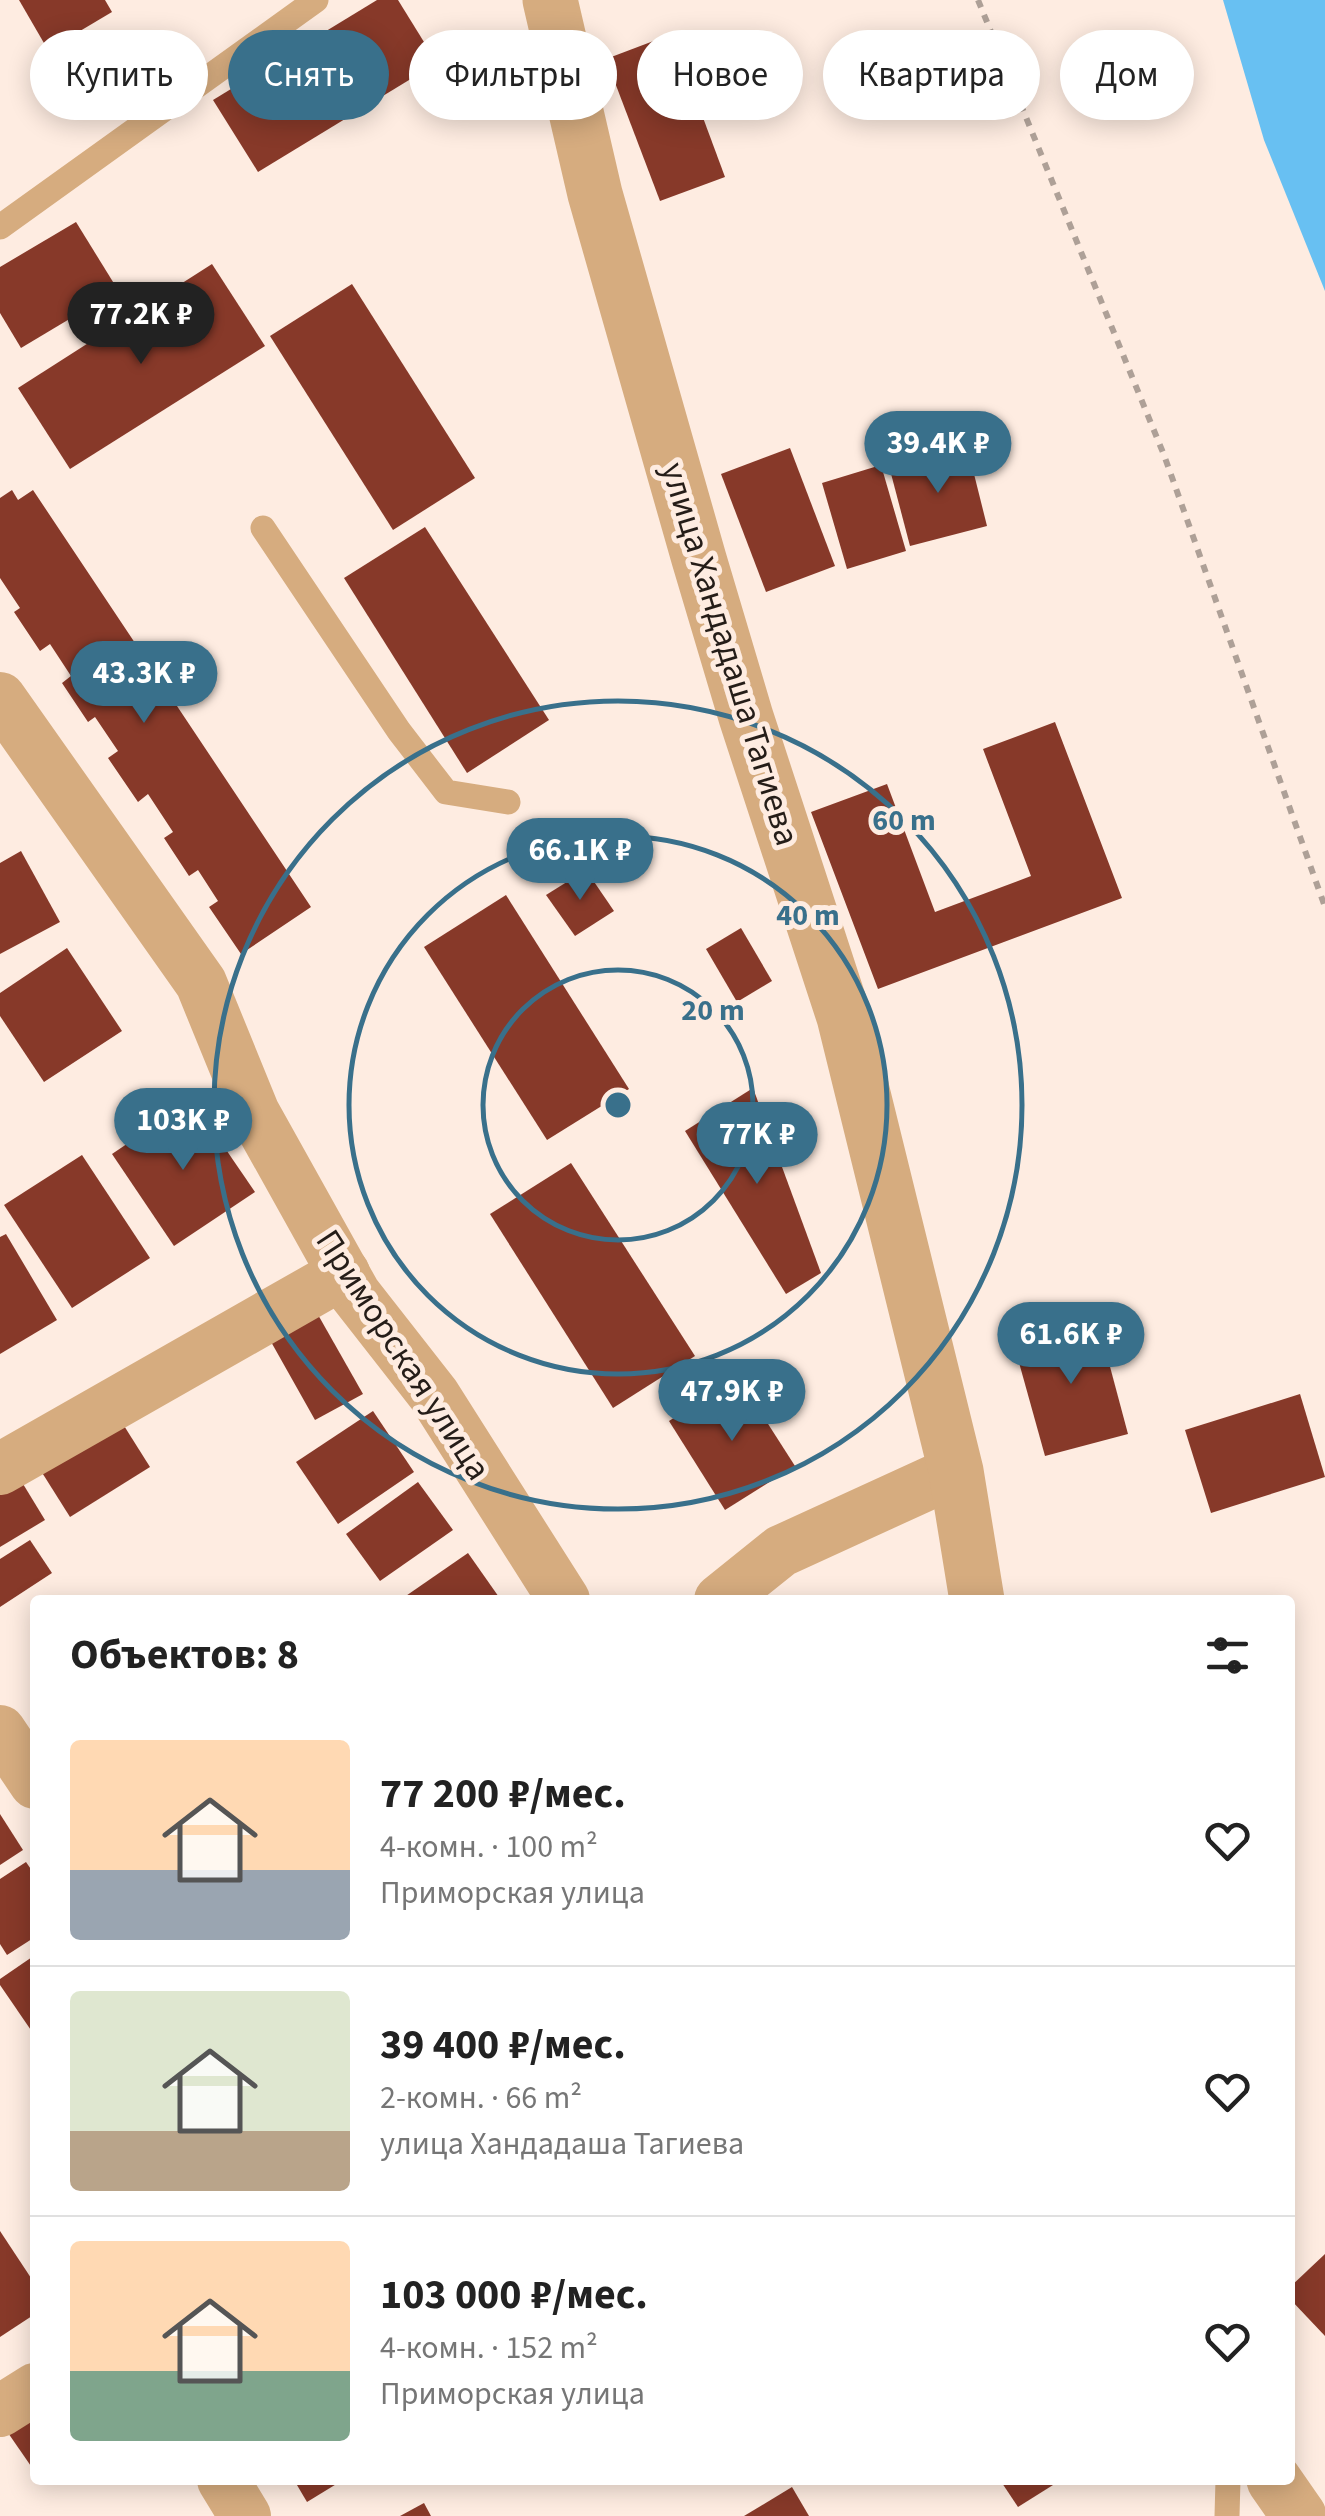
<!DOCTYPE html>
<html lang="ru">
<meta charset="utf-8">
<style>
:root{--surface:#fff;--page:#f2f2f2;--text:#222;--muted:#767676;--line:#e0e0e0;--accent:#39708b}
body{margin:0;font-family:"Source Sans 3",sans-serif;background:var(--page);color:var(--text);height:100vh;display:flex;flex-direction:column;font-size:38px;white-space:nowrap}
*{box-sizing:border-box;margin:0}
p{font-size:32px;color:var(--muted)}
.icon{flex:none;width:55px;height:55px;fill:none;stroke:currentColor;stroke-width:2;stroke-linecap:round;stroke-linejoin:round}
.map{position:relative;flex:1;overflow:hidden}
.side{position:absolute;left:30px;top:1595px;width:1265px;height:890px;display:flex;flex-direction:column;background:var(--surface);border-radius:10px;box-shadow:0 5px 25px #0003}
.side>*{flex:none}
.banner{position:absolute;left:30px;top:30px;width:1265px;height:90px;display:flex;gap:20px}
.price{position:absolute;translate:-50% -85px;padding:0 22px;border-radius:35px;background:var(--accent);color:#fff;font-size:32px;line-height:65px;filter:drop-shadow(0 2px 5px #0008)}
.price::after{content:'';position:absolute;left:50%;top:60px;width:30px;height:22px;margin-left:-15px;background:inherit;clip-path:polygon(0 0,100% 0,50% 100%)}
.price.current{background:#222;color:#fff}
ul{padding:0;list-style:none}
li{display:flex;align-items:center;gap:30px;height:250px;padding:0 40px}
li+li{border-top:2px solid var(--line)}
li span{display:grid;place-items:center;flex:none;width:280px;height:200px;border-radius:10px;color:#555}
li>.icon{margin-inline-start:auto}
span .icon{width:120px;height:120px;fill:#fffc;stroke-width:1}
li b{font-size:42px}
h2{display:flex;justify-content:space-between;align-items:center;height:120px;padding:0 40px;font-size:42px}
.pill{padding:0 35px;border-radius:45px;background:var(--surface);box-shadow:0 5px 25px #0003;font-size:35px;line-height:90px}
.pill.current{background:var(--accent);color:#fff}
.map>svg:first-child{display:block}
.water{fill:#68c0f2}
.building{fill:#873929}
.lines{fill:none;stroke-linecap:round;stroke-linejoin:round}
.path{stroke:#aea097;stroke-width:6;stroke-dasharray:8 8;stroke-linecap:butt}
.service{stroke:#d6ac7f;stroke-width:25}
.minor{stroke:#d6ac7f;stroke-width:52}
.tertiary{stroke:#d6ac7f;stroke-width:55}
.ring{fill:none;stroke:#39708b;stroke-width:5}
.labels{text-anchor:middle;dominant-baseline:central;stroke-width:10;stroke-linejoin:round;paint-order:stroke}
.street-label{font-size:35px;fill:#251d18;stroke:#feece1}
.centre{fill:#39708b;stroke:#feece1;stroke-width:5}
.ring-label{font-size:30px;text-anchor:middle;font-weight:bold;fill:#39708b;stroke:#feece1;stroke-width:10;stroke-linejoin:round;paint-order:stroke}
</style>
<div class="map">
<svg width="1325" height="2516" viewBox="0 0 1325 2516">
<rect width="100%" height="100%" fill="#feece1"/>
<path class="water" d="M1223 0H1325V291L1264 140Z"/>
<g class="building">
<path d="M19 0H105L112 12 48 50Z"/>
<path d="M377 0H398L437 63 258 172 213 100Z"/>
<path d="M672 34 725 177 660 201 606 59Z"/>
<path d="M76 222 118 290 21 348 0 313V267Z"/>
<path d="M212 264 265 346 70 469 18 388Z"/>
<path d="M352 284 475 478 393 530 270 336Z"/>
<path d="M967 446 987 526 910 546 889 466Z"/>
<path d="M790 448 835 566 766 592 721 474Z"/>
<path d="M881 465 906 551 847 569 822 483Z"/>
<path d="M12 490 18 500 33 490 311 907 241 954 209 907 218 901 198 870 189 876 164 838 173 832 148 794 138 802 108 758 118 751 95 717 88 722 62 683 71 676 50 644 40 651 14 612 20 608 0 578V498Z"/>
<path d="M425 527 549 720 467 773 344 578Z"/>
<path d="M1055 722 1122 898 878 989 811 812 887 784 935 912 1031 876 983 749Z"/>
<path d="M21 851 60 922 0 954V863Z"/>
<path d="M586 870 614 911 575 936 546 895Z"/>
<path d="M506 895 629 1089 547 1140 424 947Z"/>
<path d="M741 928 772 981 737 1002 706 949Z"/>
<path d="M67 948 122 1031 44 1082 0 1016V993Z"/>
<path d="M753 1088 821 1273 786 1294 685 1131Z"/>
<path d="M192 1100 255 1192 174 1246 112 1154Z"/>
<path d="M82 1155 150 1258 72 1308 4 1205Z"/>
<path d="M571 1163 695 1356 613 1408 490 1214Z"/>
<path d="M6 1234 57 1320 0 1354V1237Z"/>
<path d="M317 1313 363 1394 315 1420 270 1340Z"/>
<path d="M1097 1318 1128 1434 1045 1456 1013 1341Z"/>
<path d="M738 1377 795 1466 725 1510 669 1421Z"/>
<path d="M1300 1394 1325 1477 1211 1513 1185 1430Z"/>
<path d="M373 1411 414 1472 338 1524 296 1462Z"/>
<path d="M121 1421 150 1467 70 1517 41 1471Z"/>
<path d="M20 1479 45 1520 0 1547V1491Z"/>
<path d="M418 1482 453 1530 380 1581 346 1534Z"/>
<path d="M30 1540 52 1573 0 1607V1559Z"/>
<path d="M468 1553 501 1600H400Z"/>
<path d="M0 1814 23 1850 0 1865Z"/>
<path d="M26 1862 35 1875V1937L7 1955 0 1944V1879Z"/>
<path d="M35 1955V2036L0 1985V1979Z"/>
<path d="M0 2231 35 2284V2314L0 2337Z"/>
<path d="M1325 2254V2336L1290 2299V2287Z"/>
<path d="M35 2407V2472L4 2427Z"/>
<path d="M294 2480H343L307 2502Z"/>
<path d="M1000 2480H1061L1018 2507Z"/>
<path d="M792 2487 809 2516H744Z"/>
<path d="M424 2503 431 2516H400Z"/>
</g>
<g class="lines">
<path class="path" d="M978 0 1164 455 1325 907"/>
<g class="service">
<path d="M0 227 316 0"/>
<path d="M263 528 399 731 446 792 508 802"/>
<path d="M1227 2516 1228 2480"/>
</g>
<g class="minor">
<path d="M0 698 201 983 254 1113 355 1294 434 1395 564 1600"/>
<path d="M0 1469 344 1273"/>
<path d="M720 1600 781 1551 956 1471"/>
<path d="M0 1731 35 1783"/>
<path d="M0 2411 35 2389"/>
<path d="M223 2480 245 2516"/>
</g>
<g class="tertiary">
<path d="M550 0 595 194 699 559 746 717 844 1017 956 1471 977 1600"/>
<path d="M1274 2480 1299 2516"/>
</g>
</g>
<g class="ring">
<circle cx="618" cy="1105" r="135"/>
<circle cx="618" cy="1105" r="269"/>
<circle cx="618" cy="1105" r="404"/>
</g>
<g class="labels">
<g class="street-label">
<text transform="translate(730 654) rotate(73)">улица Хандадаша Тагиева</text>
<text transform="translate(403 1355) rotate(57)">Приморская улица</text>
</g>
</g>
<circle cx="618" cy="1105" r="15" class="centre"/>
<g class="ring-label">
<text x="904" y="830">60 m</text>
<text x="808" y="925">40 m</text>
<text x="713" y="1020">20 m</text>
</g>
</svg>
<b class="price current" style="left:141px;top:367px">77.2K ₽</b>
<b class="price" style="left:938px;top:496px">39.4K ₽</b>
<b class="price" style="left:144px;top:726px">43.3K ₽</b>
<b class="price" style="left:580px;top:903px">66.1K ₽</b>
<b class="price" style="left:183px;top:1173px">103K ₽</b>
<b class="price" style="left:757px;top:1187px">77K ₽</b>
<b class="price" style="left:1071px;top:1387px">61.6K ₽</b>
<b class="price" style="left:732px;top:1444px">47.9K ₽</b>
<div class="banner">
<a class="pill">Купить</a>
<a class="pill current">Снять</a>
<a class="pill">Фильтры</a>
<a class="pill">Новое</a>
<a class="pill">Квартира</a>
<a class="pill">Дом</a>
</div>
<section class="side">
<h2>Объектов: 8<svg class="icon" aria-label="filters" viewBox="0 0 24 24"><path d="M4 7h16M4 17h16"/><circle cx="9" cy="7" r="2"/><circle cx="15" cy="17" r="2"/></svg></h2>
<ul>
<li><span style="background:linear-gradient(#ffd9b3 65%,#9aa5b1 0)"><svg class="icon" aria-label="home" viewBox="0 0 24 24"><path d="M3 11l9-7 9 7M6 9v11h12V9"/></svg></span><div><b>77 200 ₽/мес.</b><p>4-комн. · 100 m²</p><p>Приморская улица</p></div><svg class="icon" aria-label="heart" viewBox="0 0 24 24"><path d="M12 20l-8-8c-3-5 5-10 8-4 3-6 11-1 8 4z"/></svg></li>
<li><span style="background:linear-gradient(#dfe7d0 70%,#b9a48a 0)"><svg class="icon" aria-label="home" viewBox="0 0 24 24"><path d="M3 11l9-7 9 7M6 9v11h12V9"/></svg></span><div><b>39 400 ₽/мес.</b><p>2-комн. · 66 m²</p><p>улица Хандадаша Тагиева</p></div><svg class="icon" aria-label="heart" viewBox="0 0 24 24"><path d="M12 20l-8-8c-3-5 5-10 8-4 3-6 11-1 8 4z"/></svg></li>
<li><span style="background:linear-gradient(#ffd9b3 65%,#7fa58c 0)"><svg class="icon" aria-label="home" viewBox="0 0 24 24"><path d="M3 11l9-7 9 7M6 9v11h12V9"/></svg></span><div><b>103 000 ₽/мес.</b><p>4-комн. · 152 m²</p><p>Приморская улица</p></div><svg class="icon" aria-label="heart" viewBox="0 0 24 24"><path d="M12 20l-8-8c-3-5 5-10 8-4 3-6 11-1 8 4z"/></svg></li>
</ul>
</section>
</div>
